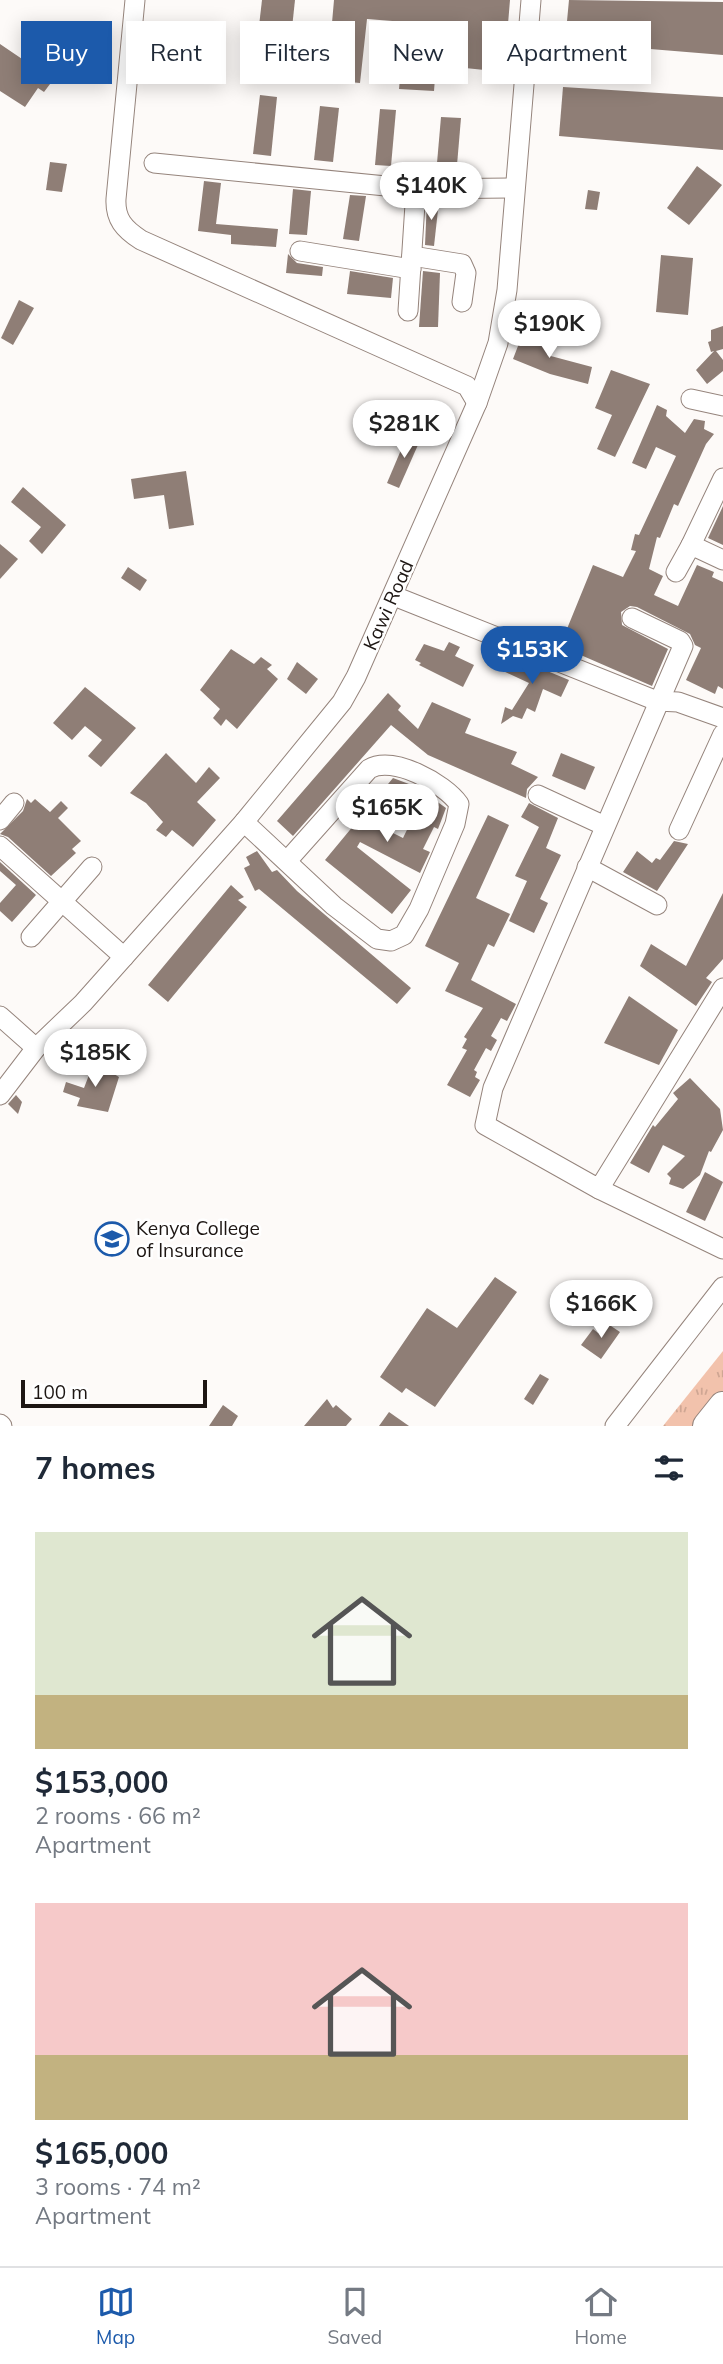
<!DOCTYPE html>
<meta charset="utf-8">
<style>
:root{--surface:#fff;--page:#f2f2f3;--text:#1f2937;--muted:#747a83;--line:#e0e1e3;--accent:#1c5aab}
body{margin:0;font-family:Mulish,sans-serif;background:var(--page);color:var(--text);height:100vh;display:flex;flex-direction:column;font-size:26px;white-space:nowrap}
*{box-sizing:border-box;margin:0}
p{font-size:23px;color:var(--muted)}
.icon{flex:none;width:38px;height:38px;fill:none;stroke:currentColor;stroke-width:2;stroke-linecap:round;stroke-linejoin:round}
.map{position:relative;height:1426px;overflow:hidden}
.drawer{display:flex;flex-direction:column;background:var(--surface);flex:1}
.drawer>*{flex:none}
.guide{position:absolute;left:21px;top:21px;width:682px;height:63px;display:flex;gap:14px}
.scale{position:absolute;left:21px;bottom:18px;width:186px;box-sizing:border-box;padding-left:7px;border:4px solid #1d1613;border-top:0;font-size:19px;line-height:24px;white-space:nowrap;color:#1d1613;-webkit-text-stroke:5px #fff;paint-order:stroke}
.price{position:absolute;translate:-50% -60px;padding:0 16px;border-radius:24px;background:#fff;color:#222;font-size:23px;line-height:46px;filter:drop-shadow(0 2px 4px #0008)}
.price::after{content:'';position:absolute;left:50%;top:42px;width:21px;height:16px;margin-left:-10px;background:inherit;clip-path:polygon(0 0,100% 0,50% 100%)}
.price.selected{background:var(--accent);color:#fff}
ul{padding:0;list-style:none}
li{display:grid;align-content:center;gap:14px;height:371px;padding:0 35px}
li span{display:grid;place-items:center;height:217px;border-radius:0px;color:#555}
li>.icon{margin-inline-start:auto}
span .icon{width:126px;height:126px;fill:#fffc;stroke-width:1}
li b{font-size:30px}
h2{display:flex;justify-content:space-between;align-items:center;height:84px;padding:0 35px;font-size:30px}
.tag{padding:0 24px;border-radius:0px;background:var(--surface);box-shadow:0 4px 18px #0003;font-size:24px;line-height:63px}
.tag.selected{background:var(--accent);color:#fff}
.menu{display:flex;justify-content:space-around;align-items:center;height:98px;border-top:2px solid var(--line);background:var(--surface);font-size:19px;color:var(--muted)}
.menu a{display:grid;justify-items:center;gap:4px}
.menu .selected{color:var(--accent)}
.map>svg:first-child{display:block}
.grass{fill:url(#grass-tufts)}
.building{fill:#8f7e76}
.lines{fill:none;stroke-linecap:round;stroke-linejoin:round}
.minor-casing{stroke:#95847c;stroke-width:21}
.highway-casing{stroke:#95847c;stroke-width:30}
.minor{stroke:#fff;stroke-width:19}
.highway{stroke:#fff;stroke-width:28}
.labels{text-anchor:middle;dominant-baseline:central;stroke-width:5;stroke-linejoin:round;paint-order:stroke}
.street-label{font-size:19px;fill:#1d1613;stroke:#fff}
.poi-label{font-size:19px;fill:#1d1613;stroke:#fff;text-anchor:start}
</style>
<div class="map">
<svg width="723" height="1426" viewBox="0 0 723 1426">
<defs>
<pattern id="grass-tufts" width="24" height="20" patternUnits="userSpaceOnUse" patternTransform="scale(1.75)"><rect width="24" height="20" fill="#f2c2ac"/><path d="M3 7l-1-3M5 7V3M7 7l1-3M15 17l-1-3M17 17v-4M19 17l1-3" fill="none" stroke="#cfa693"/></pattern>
</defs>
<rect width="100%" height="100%" fill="#fdfaf8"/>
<path class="grass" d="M723 1351V1426H663Z"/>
<g class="building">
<path d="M262 0H295L289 56 256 52Z"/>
<path d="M334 0H510L504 72 436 65 434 91 399 89 405 22 367 19 360 83 327 80Z"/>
<path d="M569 0 723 2V55L565 42Z"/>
<path d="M0 44 53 80 44 92 38 88 25 107 0 91Z"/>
<path d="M563 87 723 97V150L559 136Z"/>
<path d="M260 95 277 97 271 156 253 154Z"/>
<path d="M320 106 339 108 333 162 314 160Z"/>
<path d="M380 109 396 110 391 166 375 165Z"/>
<path d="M441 117 461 118 457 165 437 163Z"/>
<path d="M50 162 67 164 62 192 46 190Z"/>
<path d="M697 166 722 185 689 225 667 208Z"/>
<path d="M204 181 221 183 216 224 278 229 276 247 231 244V235L198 231Z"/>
<path d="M293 189 311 191 307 235 289 234Z"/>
<path d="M588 190 600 192 597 210 585 209Z"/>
<path d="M350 195 366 196 359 241 343 239Z"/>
<path d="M427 201H439L434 246 425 245Z"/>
<path d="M288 254 297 263 323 267 322 276 286 273Z"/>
<path d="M661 255 693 258 688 315 656 312Z"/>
<path d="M350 271 393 278 391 298 347 294Z"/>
<path d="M423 271 440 273 438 327H419Z"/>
<path d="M19 300 34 308 13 345 1 338Z"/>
<path d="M723 326V349L716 351 723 360V371L707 384 696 370 714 351 711 352 708 342 711 341V330Z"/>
<path d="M523 333 551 344 547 355 592 367 588 384 550 374 513 359Z"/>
<path d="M611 370 650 384 615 457 597 449 612 415 595 408Z"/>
<path d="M657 405 667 410 666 416 685 433 694 419 705 421 704 429 714 434 706 444 678 506 674 504 660 538 657 537 649 569 663 576 654 595 678 606 697 565 714 572 712 577 723 582V689L718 686 715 694 686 680 701 648 695 645 690 634 637 607 630 606 621 612 622 625 668 649 652 686 560 646 593 565 623 577 636 551 631 550 635 534 639 535 676 456 656 447 646 469 632 463Z"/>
<path d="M409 431 421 438 399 488 387 483Z"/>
<path d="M186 471 194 525 169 529 164 495 134 499 131 479Z"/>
<path d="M23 487 66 525 42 554 29 541 41 527 11 502Z"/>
<path d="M723 506V545L708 538Z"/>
<path d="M0 544 18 559 0 579Z"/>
<path d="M128 567 147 580 140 591 121 578Z"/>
<path d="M449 642 460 647 455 656 474 665 463 687 419 665 421 663 415 660 424 644 444 651Z"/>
<path d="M231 649 254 664 261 657 272 665 267 669 278 679 237 729 226 719 221 726 213 718 220 709 200 690Z"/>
<path d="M511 656 569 680 561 697 543 689 535 712 527 708 522 719 513 716 501 724 505 707 512 710 529 683 503 671Z"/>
<path d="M297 662 318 679 306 694 287 679Z"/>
<path d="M85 687 136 728 101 767 88 756 102 740 85 726 72 740 53 723Z"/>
<path d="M388 693 401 706 398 710 418 729 432 702 471 719 465 733 517 752 511 764 538 777 527 789 526 798 428 755 391 725 293 836 277 821Z"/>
<path d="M166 753 196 783 209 767 220 778 197 802 216 820 193 847 172 830 166 837 156 830 163 822 146 803 130 793Z"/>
<path d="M561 753 595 767 585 790 552 776Z"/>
<path d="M393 778 417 787 383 828 403 838 425 793 446 808 438 829 434 827 423 849 430 852 420 873 360 842 357 847 411 890 392 914 325 860Z"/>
<path d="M27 799 31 803 35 799 50 812 61 801 68 808 58 818 81 841 72 849 76 853 51 876 8 837 0 834 23 811Z"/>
<path d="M529 803 558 818 546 848 561 855 540 899 548 903 534 933 509 921 527 881 515 876 539 827 521 817Z"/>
<path d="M488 815 509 825 476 898 510 914 494 947 488 944 471 980 516 1004 507 1021 501 1018 491 1036 497 1040 491 1051 486 1048 474 1070 477 1072 475 1077 480 1080 470 1097 447 1085 467 1050 462 1048 467 1039 464 1037 483 1008 445 991 459 963 425 946Z"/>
<path d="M674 841 688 844 657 891 623 872 637 851 652 863 656 858 660 860Z"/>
<path d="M257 851 272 872 277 870 297 891 411 988 397 1004 259 889 255 891 244 868 250 865 246 857Z"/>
<path d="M0 862 36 895 12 922 0 911V903L16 885 0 871Z"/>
<path d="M231 885 244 897 238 900 247 907 168 1002 148 985Z"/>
<path d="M723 893V959L706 978 712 982 696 1006 640 966 651 944 686 966Z"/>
<path d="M629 996 678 1030 659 1065 604 1043Z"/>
<path d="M94 1062 119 1077 108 1112 77 1106 80 1098 63 1092 66 1082 84 1088Z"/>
<path d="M690 1078 720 1109 723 1130 711 1152 709 1151 700 1175 683 1189 669 1184 671 1178 667 1174 685 1156 663 1145 649 1173 630 1163 653 1125 655 1127 678 1099 673 1093Z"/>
<path d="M16 1095 22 1102 18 1114 8 1104Z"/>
<path d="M705 1172 723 1182 705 1221 686 1212Z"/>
<path d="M495 1277 517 1292 435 1407 406 1388 402 1393 380 1377 427 1308 457 1328Z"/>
<path d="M605 1322 620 1332 601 1359 581 1345 593 1329 598 1333Z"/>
<path d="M540 1374 549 1379 533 1405 524 1399Z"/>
<path d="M327 1399 333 1408 336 1405 352 1419 346 1426H304Z"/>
<path d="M223 1405 238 1416 232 1426H209Z"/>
<path d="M389 1412 409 1426H379Z"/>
</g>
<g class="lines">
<defs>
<g id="minor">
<path d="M135 0 116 199C115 219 124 229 141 240L467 386 477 403"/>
<path d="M154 163 416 189 514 188"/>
<path d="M300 251 411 269"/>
<path d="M412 256 462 264 466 273 462 302"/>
<path d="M408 311 416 189"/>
<path d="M691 399 723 406"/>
<path d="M691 545 723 478"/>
<path d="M676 572 691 545 723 560"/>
<path d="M394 596 657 701 678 702 723 718"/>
<path d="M632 618 680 641 683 646 493 1088 485 1125 599 1189 723 988"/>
<path d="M538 795 605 826"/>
<path d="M0 820 14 803"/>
<path d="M244 822 334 906 377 939 391 941 404 935 419 909 455 824 459 804C444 783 393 755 369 769L287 861"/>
<path d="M679 830 723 734"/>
<path d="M0 846 124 957"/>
<path d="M587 867 657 905"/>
<path d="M31 937 92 867"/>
<path d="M0 1016 36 1048"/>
<path d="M0 1095 36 1048 83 1003 244 822 342 702 356 677 477 403 498 343 507 290 531 0"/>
<path d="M599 1189 723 1249"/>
<path d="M0 1424 2 1426"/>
<path d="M615 1426 723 1287"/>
</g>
<path id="highway" d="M707 1426 723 1406"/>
</defs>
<use href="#minor" class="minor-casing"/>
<use href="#highway" class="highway-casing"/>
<use href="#minor" class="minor"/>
<use href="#highway" class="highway"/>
</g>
<defs>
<symbol id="university-ring" viewBox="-11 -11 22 22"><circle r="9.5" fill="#fff" stroke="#1c5aab" stroke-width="1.5"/><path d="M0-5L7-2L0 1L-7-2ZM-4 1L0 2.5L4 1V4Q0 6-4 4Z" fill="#1c5aab"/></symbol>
</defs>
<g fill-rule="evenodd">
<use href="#university-ring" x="93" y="1220" width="38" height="38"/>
</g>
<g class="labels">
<g class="street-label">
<text transform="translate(388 605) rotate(-66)">Kawi Road</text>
</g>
<g class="poi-label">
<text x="136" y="1228">Kenya College<tspan x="136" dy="22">of Insurance</tspan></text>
</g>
</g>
</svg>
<div class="scale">100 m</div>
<b class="price" style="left:431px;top:222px">$140K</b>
<b class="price" style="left:549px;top:360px">$190K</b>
<b class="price" style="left:404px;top:460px">$281K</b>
<b class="price selected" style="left:532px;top:686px">$153K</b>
<b class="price" style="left:387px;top:844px">$165K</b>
<b class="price" style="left:95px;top:1089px">$185K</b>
<b class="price" style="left:601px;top:1340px">$166K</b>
<div class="guide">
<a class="tag selected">Buy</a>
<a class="tag">Rent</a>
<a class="tag">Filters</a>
<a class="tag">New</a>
<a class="tag">Apartment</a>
</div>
</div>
<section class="drawer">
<h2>7 homes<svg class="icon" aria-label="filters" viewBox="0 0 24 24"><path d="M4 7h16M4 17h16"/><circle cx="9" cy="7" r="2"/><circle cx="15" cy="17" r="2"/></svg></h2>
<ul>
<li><span style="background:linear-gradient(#dfe7d0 75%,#c2b280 0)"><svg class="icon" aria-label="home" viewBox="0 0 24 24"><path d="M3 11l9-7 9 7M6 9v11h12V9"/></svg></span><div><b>$153,000</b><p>2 rooms · 66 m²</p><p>Apartment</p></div></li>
<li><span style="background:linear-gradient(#f6c9c9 70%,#c2b280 0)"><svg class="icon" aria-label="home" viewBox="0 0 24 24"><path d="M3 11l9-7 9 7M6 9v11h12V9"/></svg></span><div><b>$165,000</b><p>3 rooms · 74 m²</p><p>Apartment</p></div></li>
</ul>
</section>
<nav class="menu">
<a class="selected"><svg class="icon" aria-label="map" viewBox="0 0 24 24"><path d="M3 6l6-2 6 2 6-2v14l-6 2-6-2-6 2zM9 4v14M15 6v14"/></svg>Map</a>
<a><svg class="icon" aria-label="saved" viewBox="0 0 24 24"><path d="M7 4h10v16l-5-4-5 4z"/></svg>Saved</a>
<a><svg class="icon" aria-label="home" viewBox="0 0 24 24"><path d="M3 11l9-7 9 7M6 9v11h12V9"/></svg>Home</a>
</nav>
